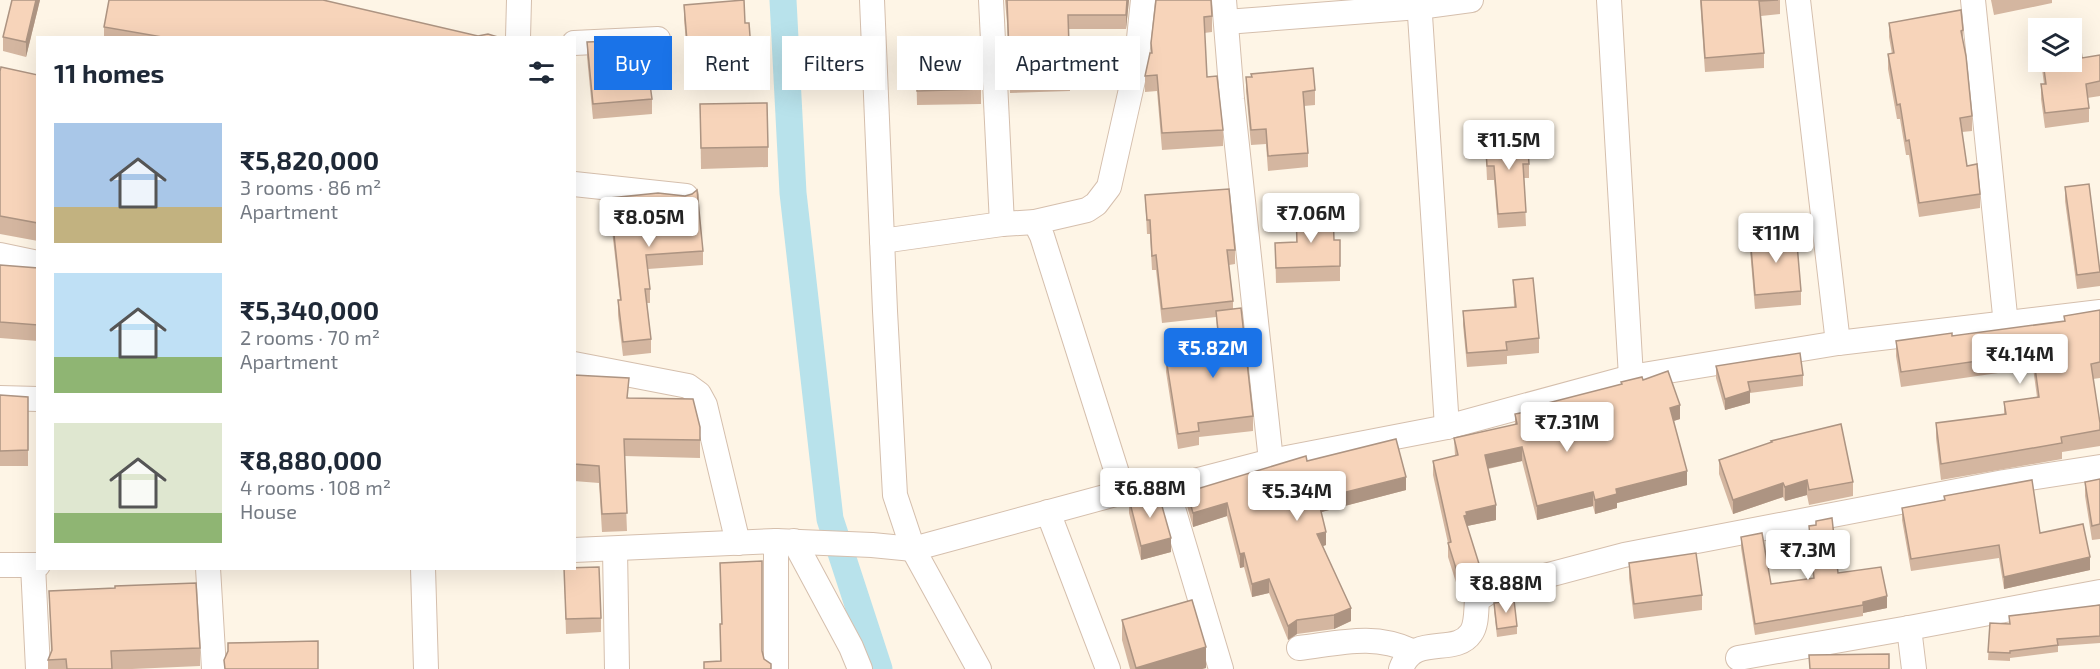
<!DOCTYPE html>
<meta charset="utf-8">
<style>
:root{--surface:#fff;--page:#f2f2f3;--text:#1f2937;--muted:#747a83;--accent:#1a73e8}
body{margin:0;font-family:"Exo 2",sans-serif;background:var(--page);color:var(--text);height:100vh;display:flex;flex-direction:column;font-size:22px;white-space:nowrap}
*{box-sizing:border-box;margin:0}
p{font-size:20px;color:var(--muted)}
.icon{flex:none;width:33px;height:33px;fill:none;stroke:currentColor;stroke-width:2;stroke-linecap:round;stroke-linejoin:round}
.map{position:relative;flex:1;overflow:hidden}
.panel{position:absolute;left:36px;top:36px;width:540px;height:534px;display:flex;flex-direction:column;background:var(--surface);border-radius:0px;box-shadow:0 6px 24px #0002}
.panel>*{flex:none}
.banner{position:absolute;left:594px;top:36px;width:570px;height:54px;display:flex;gap:12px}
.fabs{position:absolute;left:2028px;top:18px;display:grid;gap:12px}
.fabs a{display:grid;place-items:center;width:54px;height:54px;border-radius:0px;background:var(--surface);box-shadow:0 6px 24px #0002;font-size:30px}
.price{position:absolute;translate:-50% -51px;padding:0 14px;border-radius:6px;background:#fff;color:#222;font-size:20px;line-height:39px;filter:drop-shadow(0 2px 3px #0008)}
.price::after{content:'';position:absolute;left:50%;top:36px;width:18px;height:14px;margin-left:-9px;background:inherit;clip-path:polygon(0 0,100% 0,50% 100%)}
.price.on{background:var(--accent);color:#fff}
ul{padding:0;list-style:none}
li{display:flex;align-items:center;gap:18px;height:150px;padding:0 18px}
li span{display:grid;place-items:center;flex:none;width:168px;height:120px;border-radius:0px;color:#555}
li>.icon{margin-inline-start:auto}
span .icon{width:72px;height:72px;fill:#fffc;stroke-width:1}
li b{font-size:26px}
h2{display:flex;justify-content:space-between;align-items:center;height:72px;padding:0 18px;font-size:26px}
.chip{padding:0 21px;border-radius:0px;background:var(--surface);box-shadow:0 6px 24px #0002;font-size:21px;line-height:54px}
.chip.on{background:var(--accent);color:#fff}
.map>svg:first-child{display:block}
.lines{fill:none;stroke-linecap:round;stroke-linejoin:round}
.canal{stroke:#b8e2eb;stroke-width:27}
.minor-casing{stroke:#d5bfad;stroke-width:26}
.minor{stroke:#fff;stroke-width:24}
.wall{fill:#d4b6a0}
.shaded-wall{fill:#ad9482}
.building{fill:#f7d4ba;stroke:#ad9482;stroke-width:1.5}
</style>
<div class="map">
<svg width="2100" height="669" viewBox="0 0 2100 669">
<rect width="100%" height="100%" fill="#fef5e6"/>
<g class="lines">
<path class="canal" d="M783 0 793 193 830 519 879 669"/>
<defs>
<g id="minor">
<path d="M872 0 885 311 895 495 913 549 979 669"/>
<path d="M991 0 1002 224"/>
<path d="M1224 0 1232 99 1271 461"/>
<path d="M1419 0 1447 427"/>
<path d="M1609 0 1631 377"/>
<path d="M1798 0 1838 343"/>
<path d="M1973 0 2006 325"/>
<path d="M1226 22 1419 7 1471 0"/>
<path d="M518 38 519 0"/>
<path d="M574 43 658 39"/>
<path d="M574 184 686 196"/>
<path d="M1035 222 1042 236 1123 492"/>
<path d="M882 241 1002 224 1035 222 1087 210 1096 204 1109 187 1136 67 1143 0"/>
<path d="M0 255 38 263"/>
<path d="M574 364 688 386 699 394 705 405 738 543"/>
<path d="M0 398 38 399"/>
<path d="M1167 488 1221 669"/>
<path d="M1048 512 1108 669"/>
<path d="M794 541 851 647 860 669"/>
<path d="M615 549 617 669"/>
<path d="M574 550 776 541 872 545 913 549 1123 492 1167 488 1271 461 1447 427 1631 377 1838 343 2100 312"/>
<path d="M0 565H38"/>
<path d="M33 565 38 669"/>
<path d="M208 568 214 669"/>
<path d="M423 568 426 669"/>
<path d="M1909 628 1914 669"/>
<path d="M1299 648C1340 643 1374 633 1412 651"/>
<path d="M1738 658 1909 628 2100 592"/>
<path d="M776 669V541"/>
<path d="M1401 669C1414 632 1455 657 1471 633 1477 625 1476 610 1477 600L1492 590 1624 555 2004 482 2100 467"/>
</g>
</defs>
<use href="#minor" class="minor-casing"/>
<use href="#minor" class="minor"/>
</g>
<g class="wall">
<path d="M12 0H40L26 57 3 51V37Z"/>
<path d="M1005 0H1129L1126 29H1069L1070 91 1010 93 1007 23Z"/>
<path d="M1156 0 1212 16V32L1204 33 1207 77 1223 130V146L1162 150 1157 91 1145 92V76L1151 53V43Z"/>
<path d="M1700 0H1780V14L1761 16 1764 53V68L1705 72Z"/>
<path d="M1991 0H2052V3L1994 15Z"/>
<path d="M684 5 745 23 751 49V63L688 67 684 19Z"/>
<path d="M1889 23 1963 30V42L1972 116V131L1962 132 1967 166 1980 194V208L1919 217 1909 155H1906L1900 119H1897L1888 69V54H1892L1889 37Z"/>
<path d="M104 27 478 36 501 38H104Z"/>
<path d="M587 42 652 99V114L593 119 587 57Z"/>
<path d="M2100 55V96L2087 98 2089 108V122L2045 128 2041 99V84H2044L2041 62H2072L2082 58Z"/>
<path d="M916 58 981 89V104L917 105Z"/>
<path d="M0 71 38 75V241L0 234Z"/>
<path d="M1246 77 1315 90V105L1304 106 1308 153V167L1268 171 1266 144 1251 145 1246 91Z"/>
<path d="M700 104 768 147V167L701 169Z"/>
<path d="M1485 137 1529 164V178H1524L1526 226 1498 228 1494 180H1487Z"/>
<path d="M2065 187 2100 270V286L2077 289 2065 201Z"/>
<path d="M1145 195 1235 250V264L1229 265 1233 301V309L1253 416V431L1199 437V445L1178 449 1166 372V358L1219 350 1216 317 1162 323 1156 270H1152L1150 234H1147Z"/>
<path d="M610 198 703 251V265L648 269 650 289V303H647L651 339V353L623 356 618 315V300H620L610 213Z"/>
<path d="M1296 214 1334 240H1340V281L1276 283 1275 243 1296 242Z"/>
<path d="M1750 236 1801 291V305L1755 309 1750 250Z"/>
<path d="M0 265 38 268V341L0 338Z"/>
<path d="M1513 280 1539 338V353L1507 356V364L1467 367 1463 325V311L1514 307Z"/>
<path d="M2100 310V378L2093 379 2100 423V446L2062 452V459L1941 480 1936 438V423L2004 414V402L2037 397 2033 368 1901 387 1896 356V341L1952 336 2064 322V316Z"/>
<path d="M1716 366 1803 375V386L1750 393V403L1725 410 1716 378Z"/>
<path d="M574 375 700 427V458L624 456 627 531 602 532 599 483 574 481Z"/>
<path d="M1643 380 1680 419 1674 421 1687 485 1617 503V508L1595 514 1593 506 1537 520 1522 461 1488 469 1496 520 1467 526 1480 581 1468 589 1459 592 1448 557V543L1433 475V461L1455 456 1454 438 1515 425V414L1540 409V405Z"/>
<path d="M0 395 28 397V466H0Z"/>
<path d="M1719 460 1853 482V496L1809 505 1807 495 1785 501 1783 497 1733 514 1719 474Z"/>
<path d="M1307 461 1406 490 1321 512 1326 545 1323 546 1351 621 1334 629 1297 634 1288 640 1269 593 1252 597 1244 567 1240 568 1227 516 1193 527 1187 506V492Z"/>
<path d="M2100 479V539L2092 540 2085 496V482Z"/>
<path d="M1944 496 2040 533 2090 570 2004 589 1999 558 1911 571 1902 520V508L1944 500Z"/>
<path d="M1129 499 1171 552 1141 560 1129 513Z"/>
<path d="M1816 521 1838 573 1887 608 1863 613V616L1755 635 1741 548V537L1771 584 1813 578 1809 537V526L1816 525Z"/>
<path d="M720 563 762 651 764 659 720 661V624H722Z"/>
<path d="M1629 563 1702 595V610L1634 619 1629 578Z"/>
<path d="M564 568 601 618V632L566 634Z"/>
<path d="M115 588 200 648V666L132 669H48V660L51 652 49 591Z"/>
<path d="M1494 603 1517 626V634L1497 637 1494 610Z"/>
<path d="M2100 605V643L2058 646V652L2010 658V661L1988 660 1990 623 2009 624V616Z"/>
<path d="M1122 620 1206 668 1202 669H1130L1122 640Z"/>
</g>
<g class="shaded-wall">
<path d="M36 0H40L26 57V42Z"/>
<path d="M1127 0H1129L1126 29V15Z"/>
<path d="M1750 391V403L1725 410V399Z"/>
<path d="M1680 405V419L1670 422V408Z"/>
<path d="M1522 447V461L1485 469V455Z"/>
<path d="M1687 471V485L1617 503V508L1595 514V500L1616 489Z"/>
<path d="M1406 477V490L1318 513V499Z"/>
<path d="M1807 480V495L1785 501V487Z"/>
<path d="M1783 483V497L1733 514V500Z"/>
<path d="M1593 492V506L1537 520V506Z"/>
<path d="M1227 503V516L1193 527V513Z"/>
<path d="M1496 505V520L1467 526 1464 516 1466 512Z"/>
<path d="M1326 532V545L1317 548V534Z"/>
<path d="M1171 538V552L1141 560V546Z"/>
<path d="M1244 553V567L1240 568V554Z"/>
<path d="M2090 557V570L2004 589V577Z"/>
<path d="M1480 567V581L1468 589 1459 592V578Z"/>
<path d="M1269 579V593L1252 597V584Z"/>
<path d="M1887 596V608L1863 613V602Z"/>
<path d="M1351 608V621L1334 629V615Z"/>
<path d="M1297 620V634L1288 640V626Z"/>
<path d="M1206 647V668L1202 669H1136V668Z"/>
</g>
<g class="building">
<path d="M12 0H36L26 42 3 37Z"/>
<path d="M109 0H323L478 36 488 34 501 38H161L162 37 104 27Z"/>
<path d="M744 0 745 23H749L751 49 688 53 684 5Z"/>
<path d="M1007 0H1127L1126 15H1068L1070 77 1010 79Z"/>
<path d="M1156 0H1211L1212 16 1204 17 1207 77 1217 76 1223 130 1162 133 1157 75 1145 76 1150 53H1152L1151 43Z"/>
<path d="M1701 0H1778L1759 1 1764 53 1705 58Z"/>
<path d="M1961 10 1963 30 1961 31 1966 56 1972 116 1960 118 1967 166 1977 164 1980 194 1919 203 1909 140 1906 141 1900 104 1897 105 1888 54 1894 53 1889 23Z"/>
<path d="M644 40 652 99 593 104 587 42Z"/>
<path d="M2080 43 2082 58 2100 55V81L2086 84 2089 108 2045 113 2041 84H2046L2043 62H2072V44Z"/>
<path d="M980 57 981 89 917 91 916 58Z"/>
<path d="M1 67 38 75V223L0 216V71Z"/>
<path d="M1313 68 1315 90 1303 92 1308 153 1268 156 1266 129 1251 130 1246 77H1252L1251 74Z"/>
<path d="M767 103 768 147 701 148 700 104Z"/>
<path d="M1527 135 1529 164H1523L1526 212 1498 214 1494 166H1487L1485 137Z"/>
<path d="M2089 184 2100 272 2077 275 2065 187Z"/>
<path d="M1229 189 1235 250H1227L1233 301 1162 309 1156 255 1152 256 1150 220H1147L1145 195Z"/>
<path d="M697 190 703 251 646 255 650 289H645L651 339 623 342 618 300H621L610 198 658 193 685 196 692 194Z"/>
<path d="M1333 212 1334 240H1340V266L1276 268 1275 243 1297 242 1296 214Z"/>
<path d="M1796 232 1801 291 1755 295 1750 236Z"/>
<path d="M0 265 38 268V325L0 322Z"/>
<path d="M1533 278 1539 338 1506 342 1507 350 1467 353 1463 311 1516 307 1513 280Z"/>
<path d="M1241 308 1253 416 1198 423 1199 431 1178 434 1166 358 1220 350 1216 311Z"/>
<path d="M2100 310V362L2091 364 2100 423V430L2061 437 2062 443 1941 464 1936 423 2006 414 2004 402 2039 397 2033 353 1901 372 1896 341 1952 333V336L2065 321 2064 316Z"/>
<path d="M1800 353 1803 375 1748 382 1750 391 1725 399 1716 366Z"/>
<path d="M1668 371 1680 405 1670 408 1687 471 1616 489 1617 494 1595 500 1593 492 1537 506 1522 447 1485 455 1496 505 1466 512 1467 515 1464 516 1480 567 1468 575 1459 578 1448 543 1451 542 1433 461 1458 455 1454 438 1517 424 1515 414 1541 409 1540 405 1622 384 1621 382 1642 377 1643 380Z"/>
<path d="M574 375 629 378 627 398 693 399 700 427V440L624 439 627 513 602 514 599 466 574 464Z"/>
<path d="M0 395 28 397V450L0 451Z"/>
<path d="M1841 424 1853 482 1809 490 1807 480 1785 487 1783 483 1733 500 1719 460 1772 442 1771 441Z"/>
<path d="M1396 439 1406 477 1318 499 1326 532 1317 534 1351 608 1334 615 1297 620 1288 626 1269 579 1252 584 1244 553 1240 554 1227 503 1193 513 1187 492 1306 456 1307 461Z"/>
<path d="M2100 479V524L2092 526 2085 482Z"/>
<path d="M2032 480 2040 533 2083 524 2090 557 2004 577 1999 545 1911 559 1902 508 1945 500 1944 496Z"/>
<path d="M1158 492 1171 538 1141 546 1129 499Z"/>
<path d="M1832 518 1838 573 1881 567 1887 596 1863 602V605L1755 624 1741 537 1762 533 1771 584 1814 578 1809 526 1816 525V521Z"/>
<path d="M1696 553 1702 595 1634 604 1629 563Z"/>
<path d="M762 561V651L764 659 771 664V669H704V662L721 661 720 624H722L720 563Z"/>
<path d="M599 567 601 618 566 619 564 568Z"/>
<path d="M196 583 200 648 111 651 112 669H67L66 659 48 660 52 650 49 591 115 588V586Z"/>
<path d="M1192 600 1206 647 1136 668 1122 620Z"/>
<path d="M1514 600 1517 626 1497 629 1494 603Z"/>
<path d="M2100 605V636L2057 639 2058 645 2010 651V653L1988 652 1990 623 2010 624 2009 616Z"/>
<path d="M318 641V669H225L224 660 228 651V643Z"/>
<path d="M1889 654V669H1810L1809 655Z"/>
</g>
</svg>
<div class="fabs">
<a><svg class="icon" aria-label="layers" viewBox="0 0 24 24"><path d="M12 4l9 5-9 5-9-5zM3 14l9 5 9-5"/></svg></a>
</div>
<b class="price" style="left:1509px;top:171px">₹11.5M</b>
<b class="price" style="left:1311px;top:244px">₹7.06M</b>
<b class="price" style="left:649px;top:248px">₹8.05M</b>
<b class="price" style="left:1776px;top:264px">₹11M</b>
<b class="price on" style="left:1213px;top:379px">₹5.82M</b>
<b class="price" style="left:2020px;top:385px">₹4.14M</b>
<b class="price" style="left:1567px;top:453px">₹7.31M</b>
<b class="price" style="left:1150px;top:519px">₹6.88M</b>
<b class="price" style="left:1297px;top:522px">₹5.34M</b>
<b class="price" style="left:1808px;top:581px">₹7.3M</b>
<b class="price" style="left:1506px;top:614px">₹8.88M</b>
<div class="banner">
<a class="chip on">Buy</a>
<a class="chip">Rent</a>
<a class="chip">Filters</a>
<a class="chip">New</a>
<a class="chip">Apartment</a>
</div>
<section class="panel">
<h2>11 homes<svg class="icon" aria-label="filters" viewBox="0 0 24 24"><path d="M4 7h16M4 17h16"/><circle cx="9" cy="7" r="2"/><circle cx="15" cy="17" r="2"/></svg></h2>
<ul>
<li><span style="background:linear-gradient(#a9c7e8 70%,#c2b280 0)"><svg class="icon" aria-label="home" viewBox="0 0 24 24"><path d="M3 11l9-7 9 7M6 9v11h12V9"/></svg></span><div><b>₹5,820,000</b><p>3 rooms · 86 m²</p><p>Apartment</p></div></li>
<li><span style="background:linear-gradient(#bfe0f5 70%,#8fb573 0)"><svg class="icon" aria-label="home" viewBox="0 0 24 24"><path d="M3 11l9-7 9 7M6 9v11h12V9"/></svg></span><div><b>₹5,340,000</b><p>2 rooms · 70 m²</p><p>Apartment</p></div></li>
<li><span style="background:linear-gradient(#dfe7d0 75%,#8fb573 0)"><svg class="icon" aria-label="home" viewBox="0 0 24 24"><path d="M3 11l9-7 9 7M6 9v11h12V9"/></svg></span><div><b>₹8,880,000</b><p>4 rooms · 108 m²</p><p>House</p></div></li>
</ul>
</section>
</div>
